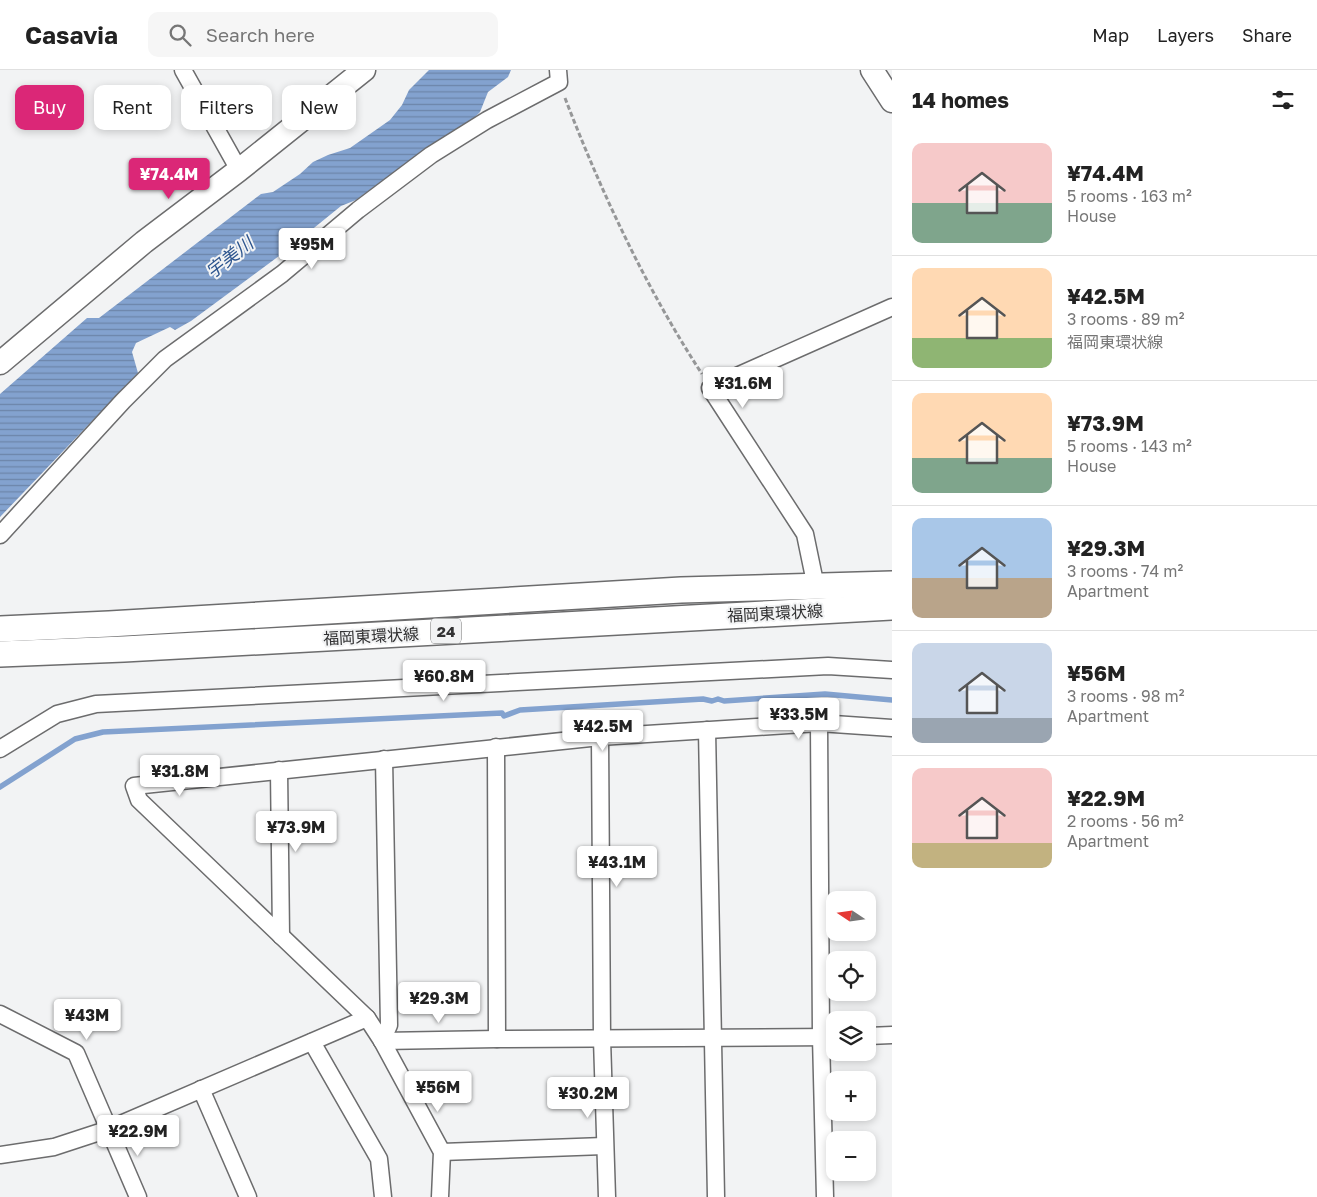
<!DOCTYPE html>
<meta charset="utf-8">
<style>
:root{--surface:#fff;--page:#f6f6f6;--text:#222;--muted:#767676;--line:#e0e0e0;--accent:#db2777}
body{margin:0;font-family:"Golos Text","Noto Sans JP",sans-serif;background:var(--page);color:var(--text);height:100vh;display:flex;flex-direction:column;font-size:19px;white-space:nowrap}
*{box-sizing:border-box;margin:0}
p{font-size:16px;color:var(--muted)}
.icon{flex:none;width:28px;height:28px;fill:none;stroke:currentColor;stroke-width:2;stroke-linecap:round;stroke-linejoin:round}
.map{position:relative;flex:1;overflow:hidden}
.drawer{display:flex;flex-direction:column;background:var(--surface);width:425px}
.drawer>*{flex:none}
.guide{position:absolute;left:15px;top:15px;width:475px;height:45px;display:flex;gap:10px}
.needle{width:32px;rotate:283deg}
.controls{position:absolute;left:826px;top:821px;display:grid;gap:10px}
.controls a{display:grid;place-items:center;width:50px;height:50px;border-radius:10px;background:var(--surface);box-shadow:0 2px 8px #0003;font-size:25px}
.price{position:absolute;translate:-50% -42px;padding:0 11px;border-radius:5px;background:#fff;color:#222;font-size:16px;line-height:32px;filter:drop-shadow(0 1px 2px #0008)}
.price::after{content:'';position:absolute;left:50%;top:30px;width:15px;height:11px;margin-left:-8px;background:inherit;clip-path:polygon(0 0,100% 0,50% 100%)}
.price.current{background:var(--accent);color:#fff}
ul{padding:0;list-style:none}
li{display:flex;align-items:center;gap:15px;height:125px;padding:0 20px}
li+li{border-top:1px solid var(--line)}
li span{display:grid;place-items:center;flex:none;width:140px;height:100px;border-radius:10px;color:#555}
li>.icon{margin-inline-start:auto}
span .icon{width:60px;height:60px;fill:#fffc;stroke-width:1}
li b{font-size:21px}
h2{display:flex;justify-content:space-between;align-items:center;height:60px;padding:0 20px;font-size:21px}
.tag{padding:0 18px;border-radius:10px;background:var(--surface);box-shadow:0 2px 8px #0003;font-size:18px;line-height:45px}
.tag.current{background:var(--accent);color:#fff}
header{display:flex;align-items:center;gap:30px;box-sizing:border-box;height:70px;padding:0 25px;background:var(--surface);border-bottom:1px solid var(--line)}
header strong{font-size:24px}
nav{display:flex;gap:28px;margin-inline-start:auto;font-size:18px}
.search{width:350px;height:45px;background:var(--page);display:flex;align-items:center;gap:12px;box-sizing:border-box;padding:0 18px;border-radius:10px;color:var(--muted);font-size:19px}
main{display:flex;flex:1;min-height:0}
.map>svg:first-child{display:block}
.water{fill:url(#water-rules)}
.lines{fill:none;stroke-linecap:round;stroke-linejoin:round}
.stream{stroke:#83a2cf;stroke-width:5.5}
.street-casing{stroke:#6c6c6d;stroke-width:19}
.secondary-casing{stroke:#6c6c6d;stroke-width:25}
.primary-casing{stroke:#6c6c6d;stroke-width:28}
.path{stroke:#969798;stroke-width:3;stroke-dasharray:5 2.5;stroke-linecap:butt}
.street{stroke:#fff;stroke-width:16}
.secondary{stroke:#fff;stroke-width:22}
.primary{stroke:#fff;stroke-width:25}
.labels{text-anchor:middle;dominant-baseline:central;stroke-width:4;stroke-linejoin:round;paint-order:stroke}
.shield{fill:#f2f3f4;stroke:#6c6c6d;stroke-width:1}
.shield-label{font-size:15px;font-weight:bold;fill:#323233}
.street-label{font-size:16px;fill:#323233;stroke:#f2f3f4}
.water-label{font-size:18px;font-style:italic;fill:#2c548e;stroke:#f2f3f4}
</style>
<header>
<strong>Casavia</strong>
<div class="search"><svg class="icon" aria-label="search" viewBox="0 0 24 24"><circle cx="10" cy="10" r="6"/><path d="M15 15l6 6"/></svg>Search here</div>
<nav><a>Map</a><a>Layers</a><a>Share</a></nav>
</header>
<main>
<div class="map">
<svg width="892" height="1127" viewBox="0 0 892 1127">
<defs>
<pattern id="water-rules" width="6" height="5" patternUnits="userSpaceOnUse" patternTransform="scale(1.25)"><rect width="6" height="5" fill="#83a2cf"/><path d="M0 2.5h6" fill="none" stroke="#6c85a9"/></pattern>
</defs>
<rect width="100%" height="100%" fill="#f2f3f4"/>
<path class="water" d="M429 0H511L508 7 488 22 480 42 466 56 401 97 356 130 341 136 283 183 191 251 175 260 170 257 136 273 132 282 138 303 0 447V324L87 248H99L261 124 273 122 300 104 313 92 328 85 350 78 390 50 402 35 409 20Z"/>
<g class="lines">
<path class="stream" d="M0 717 75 669 103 662 502 643 504 646 520 640 703 629 712 631 718 629 724 631 825 624 892 630"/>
<defs>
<g id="street">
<path d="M183 0 239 100"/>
<path d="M0 465 123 331 165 289 282 204 358 140 431 85 487 50 559 12 558 0"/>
<path d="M816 517 805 464 710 318 892 237"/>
<path d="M819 653 821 967 825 1127"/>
<path d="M707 660 716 1127"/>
<path d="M600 667 602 969 607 1127"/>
<path d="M496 677 497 969"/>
<path d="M0 679 57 644 96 634 828 596 892 600"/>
<path d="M279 700 281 866"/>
<path d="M0 944 76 983 138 1127"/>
<path d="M868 966 892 965"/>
<path d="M382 971 497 969 835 967"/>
<path d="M382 971 389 955 384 689"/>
<path d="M312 972 379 1089 383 1127"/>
<path d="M201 1019 248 1127"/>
<path d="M442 1082 604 1076"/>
<path d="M0 1085 54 1077 109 1059 367 948"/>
<path d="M440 1127 442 1082 382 971 367 948 139 730 134 716 600 667 819 653 892 658"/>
</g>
<g id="secondary">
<path d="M872 0 892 31"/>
<path d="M0 293 144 172 239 100 364 0"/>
</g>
<g id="primary">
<path d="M0 559 109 554 681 520 892 514"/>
<path d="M0 584 124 579 892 537"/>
</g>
</defs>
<use href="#street" class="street-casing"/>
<use href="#secondary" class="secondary-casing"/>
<use href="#primary" class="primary-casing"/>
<path class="path" d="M565 28C602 124 646 218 702 304"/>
<use href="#street" class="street"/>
<use href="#secondary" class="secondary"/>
<use href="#primary" class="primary"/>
</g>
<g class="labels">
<rect class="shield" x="431" y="548.5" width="30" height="25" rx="4"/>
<g class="shield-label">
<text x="446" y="561">24</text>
</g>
<g class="street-label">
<text transform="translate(775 543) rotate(-3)">福岡東環状線</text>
<text transform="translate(371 566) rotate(-3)">福岡東環状線</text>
</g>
<g class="water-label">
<text transform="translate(229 187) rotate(-38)">宇美川</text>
</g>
</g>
</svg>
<div class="controls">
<a><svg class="needle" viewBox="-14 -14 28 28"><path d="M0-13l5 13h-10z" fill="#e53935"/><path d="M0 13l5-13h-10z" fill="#767676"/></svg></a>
<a><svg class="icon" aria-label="locate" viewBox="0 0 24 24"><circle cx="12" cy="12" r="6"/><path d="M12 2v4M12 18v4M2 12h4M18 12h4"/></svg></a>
<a><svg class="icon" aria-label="layers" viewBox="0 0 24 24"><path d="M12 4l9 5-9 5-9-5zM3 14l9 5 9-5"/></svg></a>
<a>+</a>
<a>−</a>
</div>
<b class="price current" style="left:169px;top:130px">¥74.4M</b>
<b class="price" style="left:312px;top:200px">¥95M</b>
<b class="price" style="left:743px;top:339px">¥31.6M</b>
<b class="price" style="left:444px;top:632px">¥60.8M</b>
<b class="price" style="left:799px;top:670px">¥33.5M</b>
<b class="price" style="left:603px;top:682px">¥42.5M</b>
<b class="price" style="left:180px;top:727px">¥31.8M</b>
<b class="price" style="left:296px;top:783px">¥73.9M</b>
<b class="price" style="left:617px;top:818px">¥43.1M</b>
<b class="price" style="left:439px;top:954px">¥29.3M</b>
<b class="price" style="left:87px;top:971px">¥43M</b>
<b class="price" style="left:438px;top:1043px">¥56M</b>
<b class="price" style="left:588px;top:1049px">¥30.2M</b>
<b class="price" style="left:138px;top:1087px">¥22.9M</b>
<div class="guide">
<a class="tag current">Buy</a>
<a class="tag">Rent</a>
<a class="tag">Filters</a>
<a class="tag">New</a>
</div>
</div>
<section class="drawer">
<h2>14 homes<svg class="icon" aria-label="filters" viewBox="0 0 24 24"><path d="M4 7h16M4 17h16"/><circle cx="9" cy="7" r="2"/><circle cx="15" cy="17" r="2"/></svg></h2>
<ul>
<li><span style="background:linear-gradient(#f6c9c9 60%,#7fa58c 0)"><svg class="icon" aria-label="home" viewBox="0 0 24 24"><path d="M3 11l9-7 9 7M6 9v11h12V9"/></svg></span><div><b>¥74.4M</b><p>5 rooms · 163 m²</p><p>House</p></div></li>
<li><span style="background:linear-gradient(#ffd9b3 70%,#8fb573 0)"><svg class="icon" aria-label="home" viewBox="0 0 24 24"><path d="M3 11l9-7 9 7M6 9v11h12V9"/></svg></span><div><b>¥42.5M</b><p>3 rooms · 89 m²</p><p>福岡東環状線</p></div></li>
<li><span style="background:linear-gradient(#ffd9b3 65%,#7fa58c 0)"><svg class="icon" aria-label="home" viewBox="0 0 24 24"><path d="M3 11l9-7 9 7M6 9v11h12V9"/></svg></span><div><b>¥73.9M</b><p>5 rooms · 143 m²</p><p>House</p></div></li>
<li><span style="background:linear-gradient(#a9c7e8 60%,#b9a48a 0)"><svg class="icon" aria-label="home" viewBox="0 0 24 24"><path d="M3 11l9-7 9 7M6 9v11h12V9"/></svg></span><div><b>¥29.3M</b><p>3 rooms · 74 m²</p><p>Apartment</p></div></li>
<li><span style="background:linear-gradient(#c9d6e8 75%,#9aa5b1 0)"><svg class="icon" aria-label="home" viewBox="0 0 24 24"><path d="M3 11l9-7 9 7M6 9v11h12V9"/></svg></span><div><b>¥56M</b><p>3 rooms · 98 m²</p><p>Apartment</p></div></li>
<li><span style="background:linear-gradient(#f6c9c9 75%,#c2b280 0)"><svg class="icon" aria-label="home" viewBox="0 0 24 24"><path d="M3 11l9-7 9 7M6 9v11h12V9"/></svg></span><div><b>¥22.9M</b><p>2 rooms · 56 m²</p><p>Apartment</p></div></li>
</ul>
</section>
</main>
